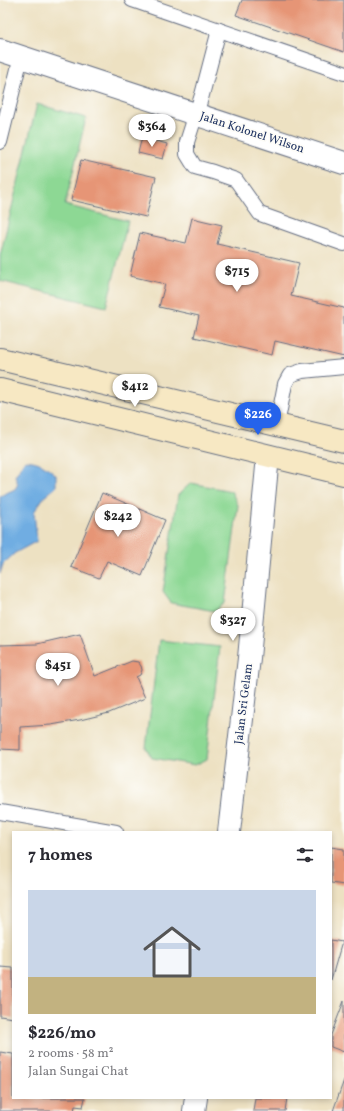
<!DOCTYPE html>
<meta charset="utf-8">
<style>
:root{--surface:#fff;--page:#f2f2f3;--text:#2b2b33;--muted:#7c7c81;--accent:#2563eb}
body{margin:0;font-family:Vollkorn,serif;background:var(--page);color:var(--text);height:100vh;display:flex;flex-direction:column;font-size:15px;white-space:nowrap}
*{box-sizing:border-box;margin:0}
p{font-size:13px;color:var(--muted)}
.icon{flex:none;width:22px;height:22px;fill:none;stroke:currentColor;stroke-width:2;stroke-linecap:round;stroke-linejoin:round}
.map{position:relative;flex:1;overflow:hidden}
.drawer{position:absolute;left:12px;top:831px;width:320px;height:268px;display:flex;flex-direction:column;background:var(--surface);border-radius:0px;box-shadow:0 2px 6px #0003}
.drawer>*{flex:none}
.price{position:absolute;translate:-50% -34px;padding:0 9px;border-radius:14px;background:#fff;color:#222;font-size:13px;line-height:26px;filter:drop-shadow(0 1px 2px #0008)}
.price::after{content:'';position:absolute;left:50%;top:24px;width:12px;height:9px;margin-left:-6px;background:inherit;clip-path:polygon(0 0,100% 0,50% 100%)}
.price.selected{background:var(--accent);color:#fff}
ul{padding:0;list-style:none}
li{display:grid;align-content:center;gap:8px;height:212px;padding:0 16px}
li span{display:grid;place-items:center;height:124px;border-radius:0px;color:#555}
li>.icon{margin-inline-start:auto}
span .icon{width:72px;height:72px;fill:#fffc;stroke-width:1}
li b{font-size:17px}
h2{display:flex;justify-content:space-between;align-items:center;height:48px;padding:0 16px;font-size:17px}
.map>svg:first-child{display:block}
.green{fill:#8dd894;stroke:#548479}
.water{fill:#70ade2;stroke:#466ea0}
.building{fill:#e69576}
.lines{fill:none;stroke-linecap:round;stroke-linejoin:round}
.service-casing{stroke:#646d81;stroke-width:16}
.minor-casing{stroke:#646d81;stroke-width:24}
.secondary-casing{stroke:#646d81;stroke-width:24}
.service{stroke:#fff;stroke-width:14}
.minor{stroke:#fff;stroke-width:22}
.secondary{stroke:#f7e8c3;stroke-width:22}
.labels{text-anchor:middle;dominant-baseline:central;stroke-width:3.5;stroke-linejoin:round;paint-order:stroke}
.street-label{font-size:12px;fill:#1b2f5e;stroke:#fdfcf7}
</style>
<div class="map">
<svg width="344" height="1111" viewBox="0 0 344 1111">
<rect width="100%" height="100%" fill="#fdfcf7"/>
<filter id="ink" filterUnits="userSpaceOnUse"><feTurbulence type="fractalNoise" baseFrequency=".025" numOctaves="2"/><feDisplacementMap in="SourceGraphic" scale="8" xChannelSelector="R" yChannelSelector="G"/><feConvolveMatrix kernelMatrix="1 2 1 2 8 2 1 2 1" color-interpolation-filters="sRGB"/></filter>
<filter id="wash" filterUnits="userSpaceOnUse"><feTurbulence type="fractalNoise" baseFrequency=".012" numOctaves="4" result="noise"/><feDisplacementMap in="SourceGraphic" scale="16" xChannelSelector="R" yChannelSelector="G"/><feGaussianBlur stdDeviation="0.9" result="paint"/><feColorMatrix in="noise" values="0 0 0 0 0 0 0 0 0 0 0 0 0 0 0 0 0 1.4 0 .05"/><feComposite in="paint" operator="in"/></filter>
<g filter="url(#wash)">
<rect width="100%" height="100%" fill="#ede1c2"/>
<g class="green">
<path d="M37 104 86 118 65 205 128 221 106 307 0 281V256Z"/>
<path d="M191 483 231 491 238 505 225 603 215 611 171 603 163 592 178 495Z"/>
<path d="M159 640 220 647 207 759 195 765 152 758 146 748Z"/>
</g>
<path class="water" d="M25 460C39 461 45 465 56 475V487L44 497 34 512 37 541 15 553 3 564 0 574V496L15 489 18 484 15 476Z"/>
<g id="blocks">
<g class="building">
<path d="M242 0H344V52L236 15Z"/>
<path d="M142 137 167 144 163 159 138 153Z"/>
<path d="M81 160 156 177 146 217 71 200Z"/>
<path d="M192 218 222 225 217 244 299 263 291 296 344 308V357L275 341 272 355 194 337 199 316 159 307 165 284 130 276 140 233 186 243Z"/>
<path d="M102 493 165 520 142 576 107 561 99 578 71 567Z"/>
<path d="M80 634 95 676 132 661 138 662 141 666 142 670 140 675 136 677 145 698 109 713 80 720 51 725 20 727V750L0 749V645L37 644Z"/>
<path d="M331 847 344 849V885L331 883Z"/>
<path d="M331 940 342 942 331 980Z"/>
<path d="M0 967 13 968V1018L0 1016Z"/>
<path d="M344 1001V1052L331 1047V1035Z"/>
<path d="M0 1052 13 1054V1098H85L83 1107 75 1106 74 1111H0Z"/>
<path d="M344 1080V1111H333Z"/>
<path d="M255 1098H287L285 1111H253Z"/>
</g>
</g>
</g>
<g filter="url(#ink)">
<use href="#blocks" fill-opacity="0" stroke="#646d81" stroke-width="1"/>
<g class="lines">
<defs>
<g id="service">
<path d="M132 0 344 73"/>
<path d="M219 30 202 95 187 142V154L195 167 213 172 236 180 260 214 344 244"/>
<path d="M0 142 21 57"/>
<path d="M277 425 285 384 290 375 302 371 344 367"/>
<path d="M0 812 116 832"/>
</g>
<g id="minor">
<path d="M0 50 344 163"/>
<path d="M229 832 249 658 268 456"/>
<path d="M194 1111 196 1098"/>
</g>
<g id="secondary">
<path d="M0 359 344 441"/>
<path d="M0 390 344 474"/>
</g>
</defs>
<use href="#service" class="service-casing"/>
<use href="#minor" class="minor-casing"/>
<use href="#secondary" class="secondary-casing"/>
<use href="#service" class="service"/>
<use href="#minor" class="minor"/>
<use href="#secondary" class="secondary"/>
</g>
</g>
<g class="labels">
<g class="street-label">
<text transform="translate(252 133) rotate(18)">Jalan Kolonel Wilson</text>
<text transform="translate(244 704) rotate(-83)">Jalan Sri Gelam</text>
</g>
</g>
</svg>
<b class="price" style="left:152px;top:148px">$364</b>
<b class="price" style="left:237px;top:293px">$715</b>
<b class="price" style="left:135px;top:408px">$412</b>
<b class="price selected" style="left:258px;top:436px">$226</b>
<b class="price" style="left:118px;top:538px">$242</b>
<b class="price" style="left:233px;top:642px">$327</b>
<b class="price" style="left:58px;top:687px">$451</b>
<section class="drawer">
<h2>7 homes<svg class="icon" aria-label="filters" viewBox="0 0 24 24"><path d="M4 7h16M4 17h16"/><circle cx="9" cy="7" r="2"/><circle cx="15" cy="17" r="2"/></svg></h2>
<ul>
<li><span style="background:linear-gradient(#c9d6e8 70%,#c2b280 0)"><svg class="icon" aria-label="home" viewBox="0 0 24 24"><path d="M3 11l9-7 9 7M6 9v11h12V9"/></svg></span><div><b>$226/mo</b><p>2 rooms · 58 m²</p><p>Jalan Sungai Chat</p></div></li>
</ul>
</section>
</div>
